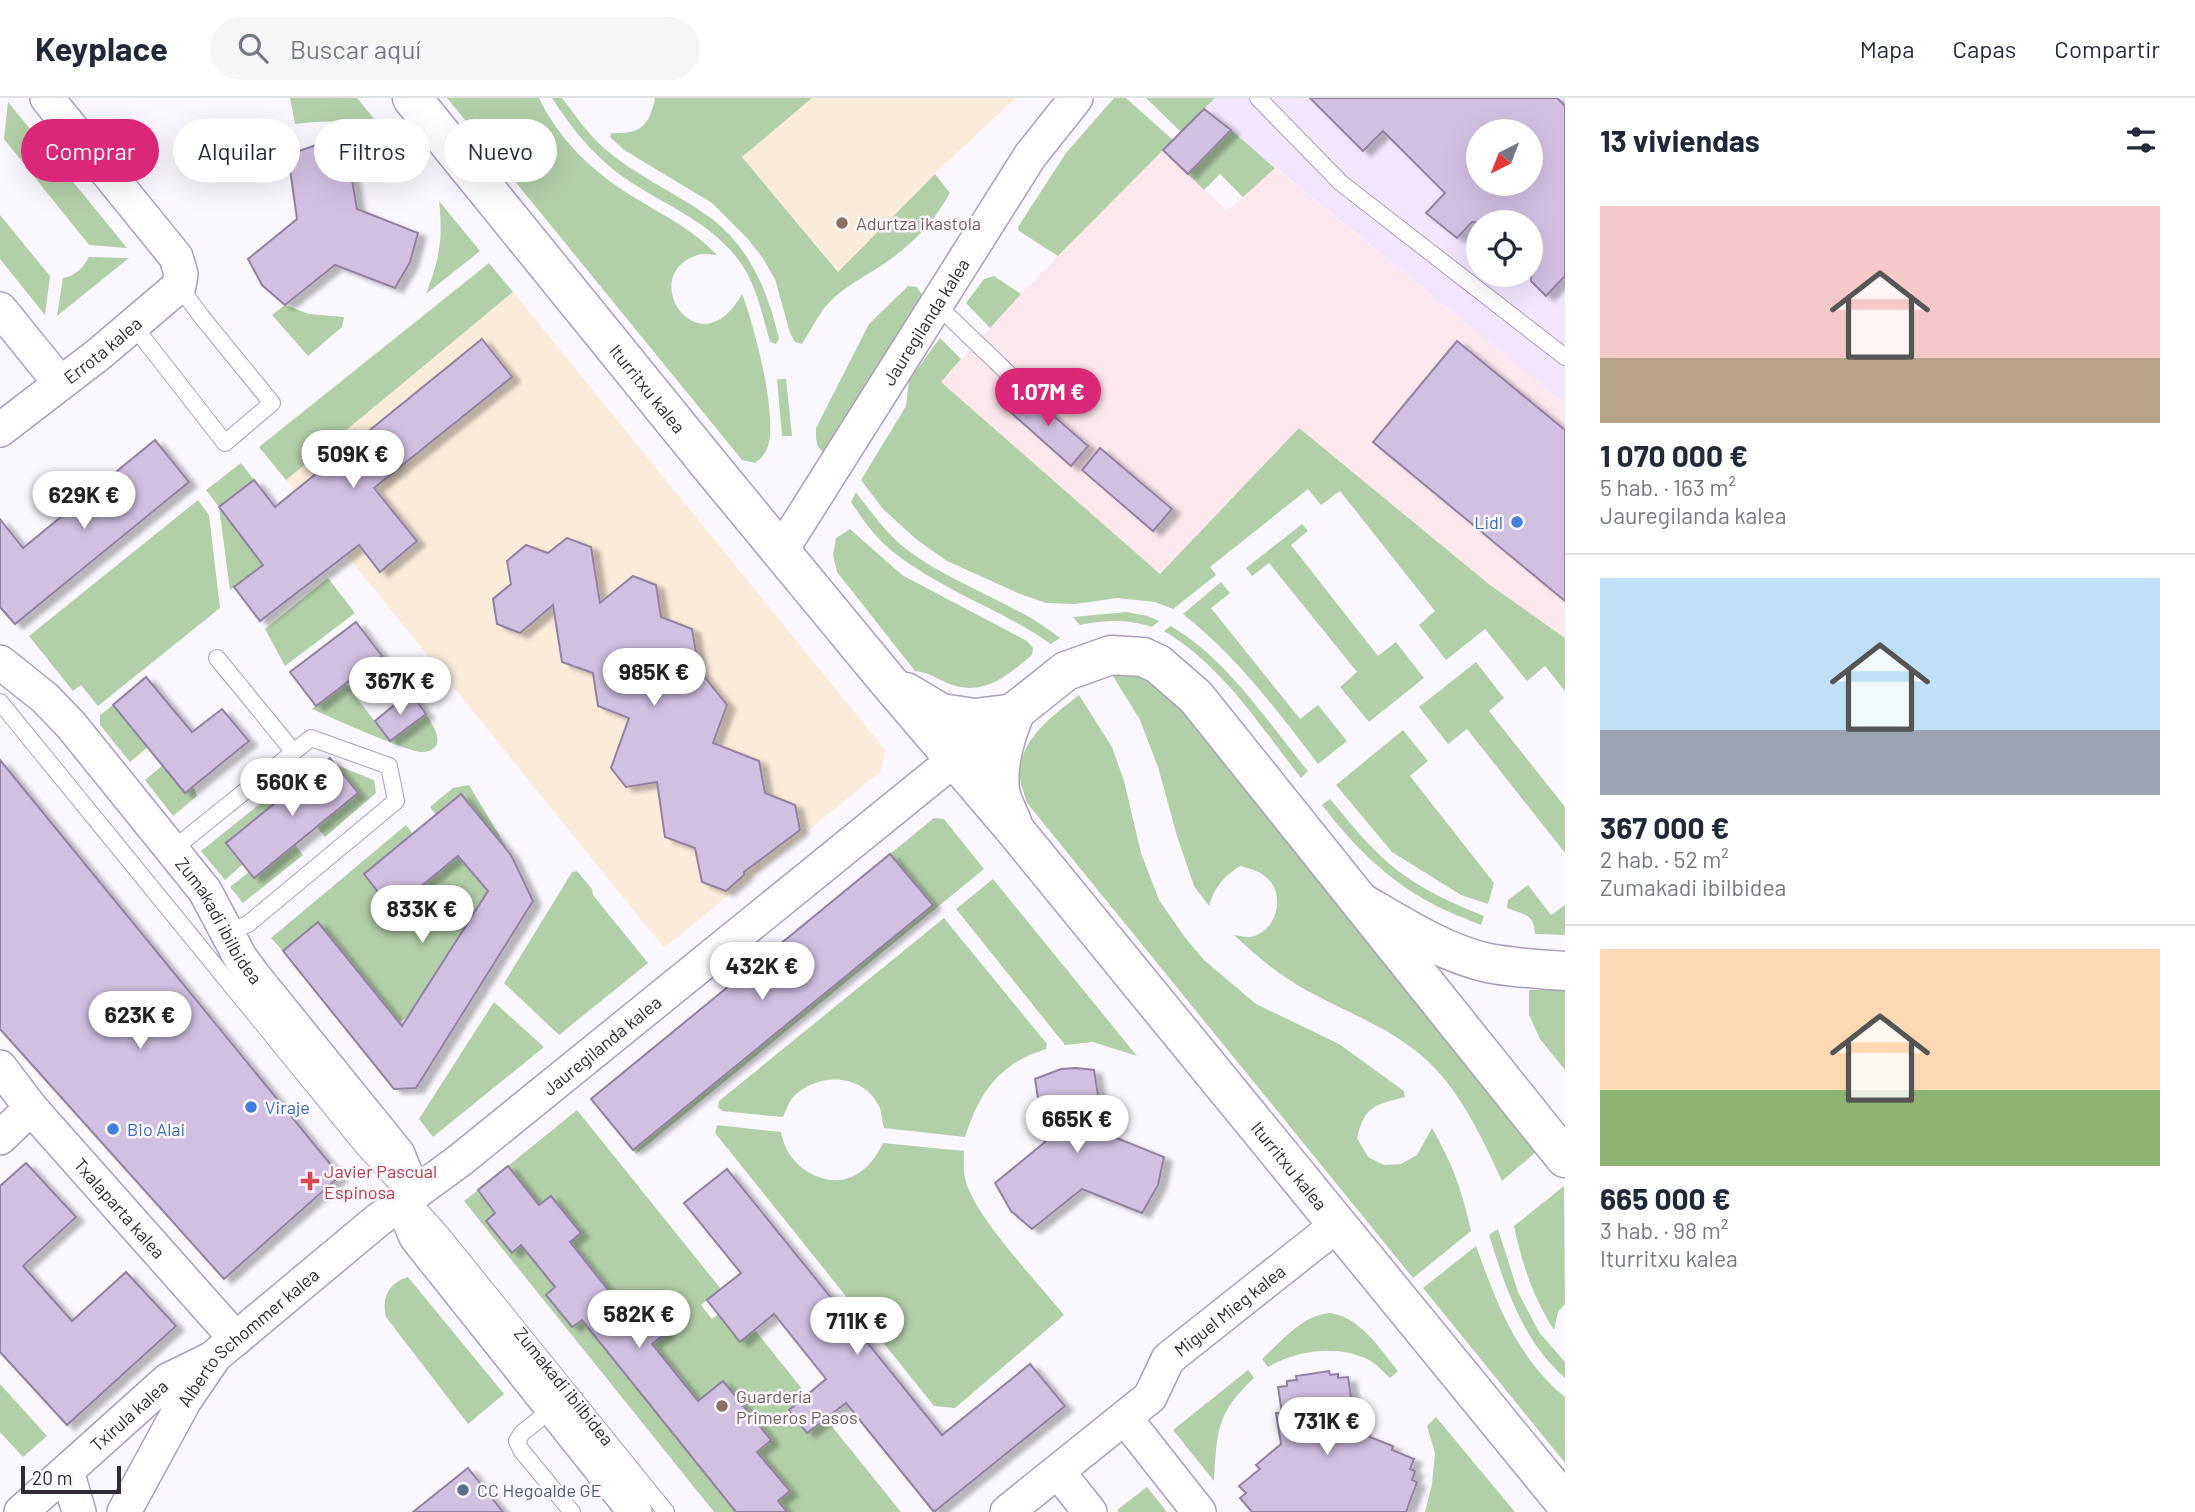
<!DOCTYPE html>
<html lang="es">
<meta charset="utf-8">
<style>
:root{--surface:#fff;--page:#f6f6f7;--text:#1f2937;--muted:#747a83;--line:#e0e1e3;--accent:#db2777}
body{margin:0;font-family:Barlow,sans-serif;background:var(--page);color:var(--text);height:100vh;display:flex;flex-direction:column;font-size:26px;white-space:nowrap}
*{box-sizing:border-box;margin:0}
p{font-size:23px;color:var(--muted)}
.icon{flex:none;width:38px;height:38px;fill:none;stroke:currentColor;stroke-width:2;stroke-linecap:round;stroke-linejoin:round}
.map{position:relative;flex:1;overflow:hidden}
.drawer{display:flex;flex-direction:column;background:var(--surface);width:630px}
.drawer>*{flex:none}
.banner{position:absolute;left:21px;top:21px;width:665px;height:63px;display:flex;gap:14px}
.needle{width:46px;rotate:222deg}
.buttons{position:absolute;left:1466px;top:21px;display:grid;gap:14px}
.buttons a{display:grid;place-items:center;width:77px;height:77px;border-radius:50%;background:var(--surface);box-shadow:0 7px 28px #0002;font-size:35px}
.scale{position:absolute;left:21px;bottom:18px;width:100px;box-sizing:border-box;padding-left:7px;border:4px solid #302936;border-top:0;font-size:19px;line-height:24px;white-space:nowrap;color:#302936;-webkit-text-stroke:5px #faf7fe;paint-order:stroke}
.price{position:absolute;translate:-50% -60px;padding:0 16px;border-radius:24px;background:#fff;color:#222;font-size:23px;line-height:46px;filter:drop-shadow(0 2px 4px #0008)}
.price::after{content:'';position:absolute;left:50%;top:42px;width:21px;height:16px;margin-left:-10px;background:inherit;clip-path:polygon(0 0,100% 0,50% 100%)}
.price.active{background:var(--accent);color:#fff}
ul{padding:0;list-style:none}
li{display:grid;align-content:center;gap:14px;height:371px;padding:0 35px}
li+li{border-top:2px solid var(--line)}
li span{display:grid;place-items:center;height:217px;border-radius:0px;color:#555}
li>.icon{margin-inline-start:auto}
span .icon{width:126px;height:126px;fill:#fffc;stroke-width:1}
li b{font-size:30px}
h2{display:flex;justify-content:space-between;align-items:center;height:84px;padding:0 35px;font-size:30px}
.pill{padding:0 24px;border-radius:32px;background:var(--surface);box-shadow:0 7px 28px #0002;font-size:24px;line-height:63px}
.pill.active{background:var(--accent);color:#fff}
header{display:flex;align-items:center;gap:42px;box-sizing:border-box;height:98px;padding:0 35px;background:var(--surface);border-bottom:2px solid var(--line)}
header strong{font-size:33px}
nav{display:flex;gap:38px;margin-inline-start:auto;font-size:24px}
.search{width:490px;height:63px;background:var(--page);display:flex;align-items:center;gap:18px;box-sizing:border-box;padding:0 24px;border-radius:38px;color:var(--muted);font-size:26px}
main{display:flex;flex:1;min-height:0}
.map>svg:first-child{display:block}
.commercial{fill:#fde8ee}
.built{fill:#f2e6ff;fill-rule:evenodd}
.education{fill:#fbecd9}
.green{fill:#b2d0a8}
.building{fill:#d1c0e2;stroke:#9282a1;stroke-width:2;fill-rule:evenodd;filter:url(#shadow)}
.lines{fill:none;stroke-linecap:round;stroke-linejoin:round}
.lane-casing{stroke:#ac9cbc;stroke-width:18}
.street-casing{stroke:#ac9cbc;stroke-width:36}
.secondary-casing{stroke:#ac9cbc;stroke-width:41}
.primary-casing{stroke:#ac9cbc;stroke-width:41}
.lane{stroke:#fff;stroke-width:16}
.street{stroke:#fff;stroke-width:33}
.secondary{stroke:#fff;stroke-width:38}
.primary{stroke:#fff;stroke-width:38}
.education-dot{fill:#8d6e63;stroke:#faf7fe;stroke-width:2.5}
.shop-dot{fill:#3f7fe0;stroke:#faf7fe;stroke-width:2.5}
.health-dot{fill:#e0444e;stroke:#faf7fe;stroke-width:2.5}
.service-dot{fill:#5c6f8a;stroke:#faf7fe;stroke-width:2.5}
.labels{text-anchor:middle;dominant-baseline:central;stroke-width:5;stroke-linejoin:round;paint-order:stroke}
.education-label{font-size:18px;fill:#785e54;stroke:#faf7fe;text-anchor:start}
.street-label{font-size:18px;fill:#302936;stroke:#faf7fe}
.shop-label{font-size:18px;fill:#366cbe;stroke:#faf7fe;text-anchor:start}
.health-label{font-size:18px;fill:#be3a42;stroke:#faf7fe;text-anchor:start}
.service-label{font-size:18px;fill:#4e5e75;stroke:#faf7fe;text-anchor:start}
</style>
<header>
<strong>Keyplace</strong>
<div class="search"><svg class="icon" aria-label="search" viewBox="0 0 24 24"><circle cx="10" cy="10" r="6"/><path d="M15 15l6 6"/></svg>Buscar aquí</div>
<nav><a>Mapa</a><a>Capas</a><a>Compartir</a></nav>
</header>
<main>
<div class="map">
<svg width="1565" height="1414" viewBox="0 0 1565 1414">
<defs>
<filter id="shadow"><feDropShadow dx="8" dy="4.5" stdDeviation="2" flood-color="#0004"/></filter>
</defs>
<rect width="100%" height="100%" fill="#faf7fe"/>
<path class="commercial" d="M1163 52 1227 113 1275 70 1565 306V540L1490 487 1299 330 1160 477 941 284 1021 196Z"/>
<path class="built" d="M1215 0H1565V306L1204 11ZM1479 33H1531V86H1479ZM1479 124H1531V177H1479Z"/>
<g class="education">
<path d="M692 0H1016L938 72 839 174Z"/>
<path d="M513 194 886 653 880 674 664 850 286 382Z"/>
</g>
<g class="green">
<path d="M290 0H357L385 34C351 23 330 21 295 26Z"/>
<path d="M447 0H539C559 42 593 74 632 98 661 116 693 131 717 157 710 157 701 155 695 158 637 179 699 273 742 196 754 226 778 318 768 348 765 356 762 360 755 365L742 362Z"/>
<path d="M552 0H562C575 17 588 36 604 50 635 77 674 94 708 118 750 148 768 194 779 241L776 246 770 244C762 216 757 188 740 164 711 123 663 107 623 79 594 58 571 30 552 0Z"/>
<path d="M655 0H812L742 59 838 174 935 76 950 95C935 122 914 145 888 163 867 178 843 188 826 208 817 219 810 234 802 246L795 244 790 235 775 181 762 159 747 140 712 105 624 52 610 39 611 35C640 36 649 29 655 0Z"/>
<path d="M1114 0H1126L1173 42 1058 158 1019 133 1018 129 1066 55Z"/>
<path d="M1146 0H1215L1181 34Z"/>
<path d="M8 4 127 150 89 147 4 41Z"/>
<path d="M1231 32 1275 70 1243 99 1220 76 1204 92 1188 76Z"/>
<path d="M439 103 480 153 426 196C440 159 443 141 439 103Z"/>
<path d="M0 117 50 178 45 217 0 161Z"/>
<path d="M89 159 129 160 57 218 63 180C76 177 82 171 89 159Z"/>
<path d="M489 165 513 194 286 382 259 349Z"/>
<path d="M994 178 1021 196 990 230 966 205 984 181Z"/>
<path d="M908 188 917 189 923 198 827 356C815 350 816 342 816 330L869 226Z"/>
<path d="M285 207 309 216 344 219 342 229 308 258 272 217Z"/>
<path d="M940 240 961 261 941 284 1160 476 1299 330 1490 487 1565 540V593L1545 568 1527 583 1485 531 1446 562 1419 527 1435 513 1340 393 1321 407 1308 391 1210 469 1216 477 1173 511 1155 504 1117 500 1075 506 1046 505 1020 496 947 463 917 442 883 411 861 382 906 308 909 282Z"/>
<path d="M777 281H786L792 338H782Z"/>
<path d="M241 365 254 382 219 409 263 467 230 492 219 409 206 392Z"/>
<path d="M856 394C871 414 886 435 906 451 953 487 1013 503 1060 540L1051 546C1002 512 944 493 897 457 878 443 864 424 851 404Z"/>
<path d="M198 402 209 417 220 510 98 608 81 587 73 593 29 538Z"/>
<path d="M1302 426 1308 433 1291 447 1378 558 1396 544 1424 580 1369 624 1340 589 1357 574 1269 465 1252 478 1246 470Z"/>
<path d="M850 431 902 477 1027 543 1033 550 1032 557C1008 577 985 598 952 587 938 582 930 574 915 573L837 474 833 457 836 440Z"/>
<path d="M328 480 355 515 285 568 265 531Z"/>
<path d="M1221 484 1230 495 1211 510 1300 621 1318 607 1347 643 1318 666C1276 611 1238 560 1183 516Z"/>
<path d="M1126 514 1148 518 1159 523 1152 529C1127 521 1106 522 1080 527L1073 519Z"/>
<path d="M1171 528C1228 562 1266 622 1308 673L1301 680C1260 628 1222 567 1164 533Z"/>
<path d="M1476 564 1504 600 1489 613 1565 709V755L1467 631 1448 646 1419 609Z"/>
<path d="M1111 575C1139 574 1148 578 1169 597L1536 1054 1502 1083C1481 1038 1460 991 1422 958 1388 929 1344 913 1306 892 1279 877 1256 858 1234 837 1239 838 1246 839 1250 839 1275 835 1286 800 1269 782 1261 773 1251 771 1240 768 1223 779 1215 789 1209 808L1194 788 1177 738 1158 669 1140 622Z"/>
<path d="M346 586 390 643 426 616C433 627 449 651 424 654 411 656 330 619 312 611Z"/>
<path d="M1079 597 1112 649 1124 683 1141 755 1159 802 1184 838 1204 862 1256 906 1339 946 1404 993 1405 999C1375 1007 1365 1007 1357 1040L1368 1059 1384 1067 1401 1066 1417 1057 1432 1030C1453 1067 1462 1092 1471 1133L1413 1180 1027 705C1025 697 1020 687 1020 679 1018 641 1054 617 1079 597Z"/>
<path d="M113 607 148 649 130 664 100 627V617Z"/>
<path d="M1403 632 1428 663 1410 678 1494 785 1488 806 1461 797 1392 754 1336 687Z"/>
<path d="M317 660 328 662 226 745 243 766 225 782 201 753Z"/>
<path d="M334 666 374 682 376 695 325 739 317 729 358 695Z"/>
<path d="M163 667 185 695 193 688 197 698 173 718 145 682Z"/>
<path d="M469 687 511 757 461 697 436 717 430 709 453 690Z"/>
<path d="M1330 701C1347 721 1364 743 1384 761 1412 787 1449 804 1484 818L1481 827C1464 820 1447 814 1431 805 1387 782 1351 745 1322 707Z"/>
<path d="M934 720 944 721 984 771 636 1056 633 1052 932 807 890 756Z"/>
<path d="M406 727 413 736 364 776 392 811 458 758 488 793 408 919 399 924 319 825 283 853 271 840Z"/>
<path d="M295 747 303 757 243 805 230 789 249 774 254 780Z"/>
<path d="M577 773 592 791 593 797 648 865 559 937 504 885 572 774Z"/>
<path d="M993 781 1137 958 1093 944 1065 947 956 811Z"/>
<path d="M1528 787 1551 817 1565 807V837L1535 836C1534 815 1524 817 1507 810L1508 802Z"/>
<path d="M944 820 1047 946 1046 951C999 966 980 993 965 1039L884 1030C882 1024 882 1014 879 1008 862 975 818 974 793 999 789 1004 786 1012 783 1019L722 1013 718 1009 719 1003Z"/>
<path d="M1565 891V972L1540 941 1529 917V892Z"/>
<path d="M494 904 544 949 433 1039 419 1021Z"/>
<path d="M577 1012 721 1191 701 1207 712 1221 733 1205 730 1231 740 1244 755 1232 807 1297 779 1320 786 1329 797 1322 808 1335 826 1321 901 1414H787L725 1330 746 1312 723 1283 698 1303 652 1246 666 1234 644 1206 629 1218 570 1144 580 1135 539 1107 508 1068Z"/>
<path d="M717 1027 781 1034C784 1051 793 1065 808 1074 841 1093 868 1077 883 1045L964 1053C964 1062 963 1072 965 1080 973 1117 1039 1186 1064 1217L955 1310 934 1308 715 1035Z"/>
<path d="M1564 1088 1565 1206 1558 1214 1554 1232C1533 1199 1522 1166 1514 1128Z"/>
<path d="M478 1092 495 1115 486 1123 512 1155 521 1147 555 1189 546 1197 572 1229 582 1222 737 1414H714L464 1103Z"/>
<path d="M1498 1131 1518 1194 1539 1234 1565 1264V1280C1523 1244 1505 1188 1489 1137Z"/>
<path d="M1476 1148C1496 1204 1517 1260 1565 1299V1365L1423 1190Z"/>
<path d="M408 1179 504 1296 468 1326 386 1219C381 1199 389 1185 408 1179Z"/>
<path d="M1331 1215C1362 1221 1379 1250 1398 1273L1390 1280C1383 1274 1377 1266 1369 1262 1338 1246 1297 1252 1268 1269L1262 1261C1282 1243 1303 1216 1331 1215Z"/>
<path d="M1248 1272 1254 1280C1216 1315 1217 1334 1214 1383L1173 1332Z"/>
<path d="M0 1286 47 1338 23 1359 0 1334Z"/>
<path d="M1436 1319 1515 1414H1425L1432 1386 1435 1355 1427 1328Z"/>
<path d="M1147 1389 1167 1414H1119L1117 1412Z"/>
</g>
<g class="building">
<path d="M1310 0H1557L1565 8V178L1546 198 1531 183V124H1472L1457 140 1426 115 1445 95 1383 33 1363 53ZM1479 33H1531V86H1479Z"/>
<path d="M1204 11 1231 32 1188 76 1163 52Z"/>
<path d="M316 47H346L357 111 418 135 410 164 395 190 335 167 285 207 262 187 248 161 297 121 288 57Z"/>
<path d="M482 241 512 279 374 390 417 443 380 474 359 447 260 523 234 489 263 467 219 409 254 382 275 409Z"/>
<path d="M1457 243 1565 332V503L1373 344Z"/>
<path d="M1024 292 1088 348 1071 368 1007 311Z"/>
<path d="M155 342 189 384 15 526 0 509V421L23 450Z"/>
<path d="M1100 350 1172 411 1153 433 1082 372Z"/>
<path d="M567 440 591 449 600 505 633 478 656 487 661 519 692 531 699 572 727 607 713 645 759 663 765 695 795 707 800 732 744 774V777L726 793 702 784 695 750 665 739 657 684 626 689 611 670 629 620 598 608 593 575 562 564 553 507 520 535 497 526 493 501 511 486 507 463 526 447 548 455Z"/>
<path d="M356 524 382 558 316 608 290 574Z"/>
<path d="M146 579 192 634 222 611 249 643 185 695 113 607Z"/>
<path d="M410 594 426 616 390 643 375 623Z"/>
<path d="M330 660 358 695 254 780 226 745Z"/>
<path d="M0 662 340 1078 224 1181 0 931Z"/>
<path d="M461 696 511 757 533 803 416 990 394 991 283 853 318 824 402 928 488 793 458 758 392 812 364 776Z"/>
<path d="M890 756 933 807 633 1052 591 1001Z"/>
<path d="M1076 970 1094 972 1104 1035 1164 1059 1158 1087 1142 1115 1082 1091 1032 1131 1011 1113 995 1085 1045 1044 1035 981 1061 971Z"/>
<path d="M26 1065 76 1119 23 1168 72 1223 126 1174 176 1228 67 1327 0 1254V1088Z"/>
<path d="M508 1068 539 1107 551 1098 581 1135 570 1144 629 1218 643 1206 666 1235 652 1246 698 1303 723 1283 771 1342 757 1354 790 1393 778 1403 787 1414H736L582 1222 572 1229 546 1197 555 1189 521 1147 512 1155 486 1123 495 1115 478 1092Z"/>
<path d="M727 1071 942 1337 1030 1266 1065 1308 934 1414 846 1305 807 1335 789 1312 826 1281 774 1216 740 1244 707 1202 741 1175 684 1105Z"/>
<path d="M1329 1273 1330 1277 1338 1276V1280L1348 1279 1352 1306 1357 1305 1362 1336 1393 1348 1392 1352 1414 1361 1410 1371 1415 1373 1412 1382 1417 1384 1406 1414H1252L1240 1400 1246 1395 1239 1388 1260 1371 1256 1367 1281 1346 1276 1315H1282L1278 1289 1287 1288V1283L1297 1282 1296 1278Z"/>
<path d="M468 1370 503 1414H413Z"/>
</g>
<g class="lines">
<defs>
<g id="lane">
<path d="M1258 0 1341 85 1565 259"/>
<path d="M937 207 1012 279"/>
<path d="M133 227 225 345 272 305 201 218 179 188"/>
<path d="M217 560 293 653"/>
<path id="s1" d="M0 604 363 1049 440 1134 666 1414"/>
<path d="M172 752 311 640 389 668 396 703 248 826 228 834"/>
<path d="M552 1311 522 1335 517 1343 521 1352 572 1414"/>
</g>
<g id="street">
<path d="M0 211 60 285"/>
<path id="s2" d="M0 332 99 256 179 188 181 176 176 159 47 0"/>
<path id="s3" d="M781 453 1030 58 1076 0"/>
<path id="s4" d="M0 564 45 600 71 627 172 752 205 793 240 859 254 878 398 1056 407 1079 410 1125 416 1139 635 1414"/>
<path d="M0 969 31 1010"/>
<path id="s5" d="M0 1040 31 1010 236 1241"/>
<path d="M1125 1320 1199 1414"/>
<path d="M67 1373 79 1414"/>
<path d="M1058 1374 1090 1414"/>
<path id="s6" d="M21 1414 168 1282 213 1260"/>
<path id="s7" d="M124 1414 185 1302 215 1258 378 1122 459 1063 955 661"/>
<path id="s8" d="M1007 1414 1150 1299 1168 1261 1337 1127"/>
</g>
<path id="secondary" d="M1364 806C1403 829 1444 855 1488 865 1514 870 1539 871 1565 873"/>
<g id="primary">
<path id="s9" d="M412 0 717 376 887 582 1015 732 1565 1405"/>
<path d="M906 594 941 615 975 620 1015 615"/>
<path d="M955 661 1066 573 1111 557 1143 559 1158 566 1196 599 1565 1060"/>
<path d="M1012 724C1008 714 1001 702 1000 692 997 665 1005 639 1015 615"/>
</g>
</defs>
<use href="#lane" class="lane-casing"/>
<use href="#street" class="street-casing"/>
<use href="#secondary" class="secondary-casing"/>
<use href="#primary" class="primary-casing"/>
<use href="#lane" class="lane"/>
<use href="#street" class="street"/>
<use href="#secondary" class="secondary"/>
<use href="#primary" class="primary"/>
</g>
<g class="education-dot">
<circle cx="842" cy="125" r="7"/>
<circle cx="722" cy="1308" r="7"/>
</g>
<g class="shop-dot">
<circle cx="1517" cy="424" r="7"/>
<circle cx="251" cy="1009" r="7"/>
<circle cx="113" cy="1031" r="7"/>
</g>
<path class="health-dot" d="M306.5 1072.5h7v7h7v7h-7v7h-7v-7h-7v-7h7z"/>
<circle class="service-dot" cx="463" cy="1392" r="7"/>
<g class="labels">
<g class="education-label">
<text x="856" y="125">Adurtza ikastola</text>
<text x="736" y="1298">Guardería<tspan x="736" dy="21">Primeros Pasos</tspan></text>
</g>
<g class="street-label">
<text stroke="none"><textPath href="#s3" startOffset="271">Jauregilanda kalea</textPath></text>
<text stroke="none"><textPath href="#s2" startOffset="130">Errota kalea</textPath></text>
<text stroke="none"><textPath href="#s9" startOffset="374">Iturritxu kalea</textPath></text>
<text stroke="none"><textPath href="#s4" startOffset="341">Zumakadi ibilbidea</textPath></text>
<text stroke="none"><textPath href="#s7" startOffset="677">Jauregilanda kalea</textPath></text>
<text stroke="none"><textPath href="#s9" startOffset="1382">Iturritxu kalea</textPath></text>
<text stroke="none"><textPath href="#s5" startOffset="177">Txalaparta kalea</textPath></text>
<text stroke="none"><textPath href="#s8" startOffset="304">Miguel Mieg kalea</textPath></text>
<text stroke="none"><textPath href="#s7" startOffset="217">Alberto Schommer kalea</textPath></text>
<text stroke="none"><textPath href="#s1" startOffset="887">Zumakadi ibilbidea</textPath></text>
<text stroke="none"><textPath href="#s6" startOffset="145">Txirula kalea</textPath></text>
</g>
<g class="shop-label">
<text x="1503" y="424" text-anchor="end">Lidl</text>
<text x="265" y="1009">Viraje</text>
<text x="127" y="1031">Bio Alai</text>
</g>
<g class="health-label">
<text x="324" y="1073">Javier Pascual<tspan x="324" dy="21">Espinosa</tspan></text>
</g>
<g class="service-label">
<text x="477" y="1392">CC Hegoalde GE</text>
</g>
</g>
</svg>
<div class="buttons">
<a><svg class="needle" viewBox="-14 -14 28 28"><path d="M0-13l5 13h-10z" fill="#e53935"/><path d="M0 13l5-13h-10z" fill="#747a83"/></svg></a>
<a><svg class="icon" aria-label="locate" viewBox="0 0 24 24"><circle cx="12" cy="12" r="6"/><path d="M12 2v4M12 18v4M2 12h4M18 12h4"/></svg></a>
</div>
<div class="scale">20 m</div>
<b class="price active" style="left:1048px;top:330px">1.07M €</b>
<b class="price" style="left:353px;top:392px">509K €</b>
<b class="price" style="left:84px;top:433px">629K €</b>
<b class="price" style="left:654px;top:610px">985K €</b>
<b class="price" style="left:400px;top:619px">367K €</b>
<b class="price" style="left:292px;top:720px">560K €</b>
<b class="price" style="left:422px;top:847px">833K €</b>
<b class="price" style="left:762px;top:904px">432K €</b>
<b class="price" style="left:140px;top:953px">623K €</b>
<b class="price" style="left:1077px;top:1057px">665K €</b>
<b class="price" style="left:639px;top:1252px">582K €</b>
<b class="price" style="left:857px;top:1259px">711K €</b>
<b class="price" style="left:1327px;top:1359px">731K €</b>
<div class="banner">
<a class="pill active">Comprar</a>
<a class="pill">Alquilar</a>
<a class="pill">Filtros</a>
<a class="pill">Nuevo</a>
</div>
</div>
<section class="drawer">
<h2>13 viviendas<svg class="icon" aria-label="filters" viewBox="0 0 24 24"><path d="M4 7h16M4 17h16"/><circle cx="9" cy="7" r="2"/><circle cx="15" cy="17" r="2"/></svg></h2>
<ul>
<li><span style="background:linear-gradient(#f6c9c9 70%,#b9a48a 0)"><svg class="icon" aria-label="home" viewBox="0 0 24 24"><path d="M3 11l9-7 9 7M6 9v11h12V9"/></svg></span><div><b>1 070 000 €</b><p>5 hab. · 163 m²</p><p>Jauregilanda kalea</p></div></li>
<li><span style="background:linear-gradient(#bfe0f5 70%,#9aa5b1 0)"><svg class="icon" aria-label="home" viewBox="0 0 24 24"><path d="M3 11l9-7 9 7M6 9v11h12V9"/></svg></span><div><b>367 000 €</b><p>2 hab. · 52 m²</p><p>Zumakadi ibilbidea</p></div></li>
<li><span style="background:linear-gradient(#ffd9b3 65%,#8fb573 0)"><svg class="icon" aria-label="home" viewBox="0 0 24 24"><path d="M3 11l9-7 9 7M6 9v11h12V9"/></svg></span><div><b>665 000 €</b><p>3 hab. · 98 m²</p><p>Iturritxu kalea</p></div></li>
</ul>
</section>
</main>
